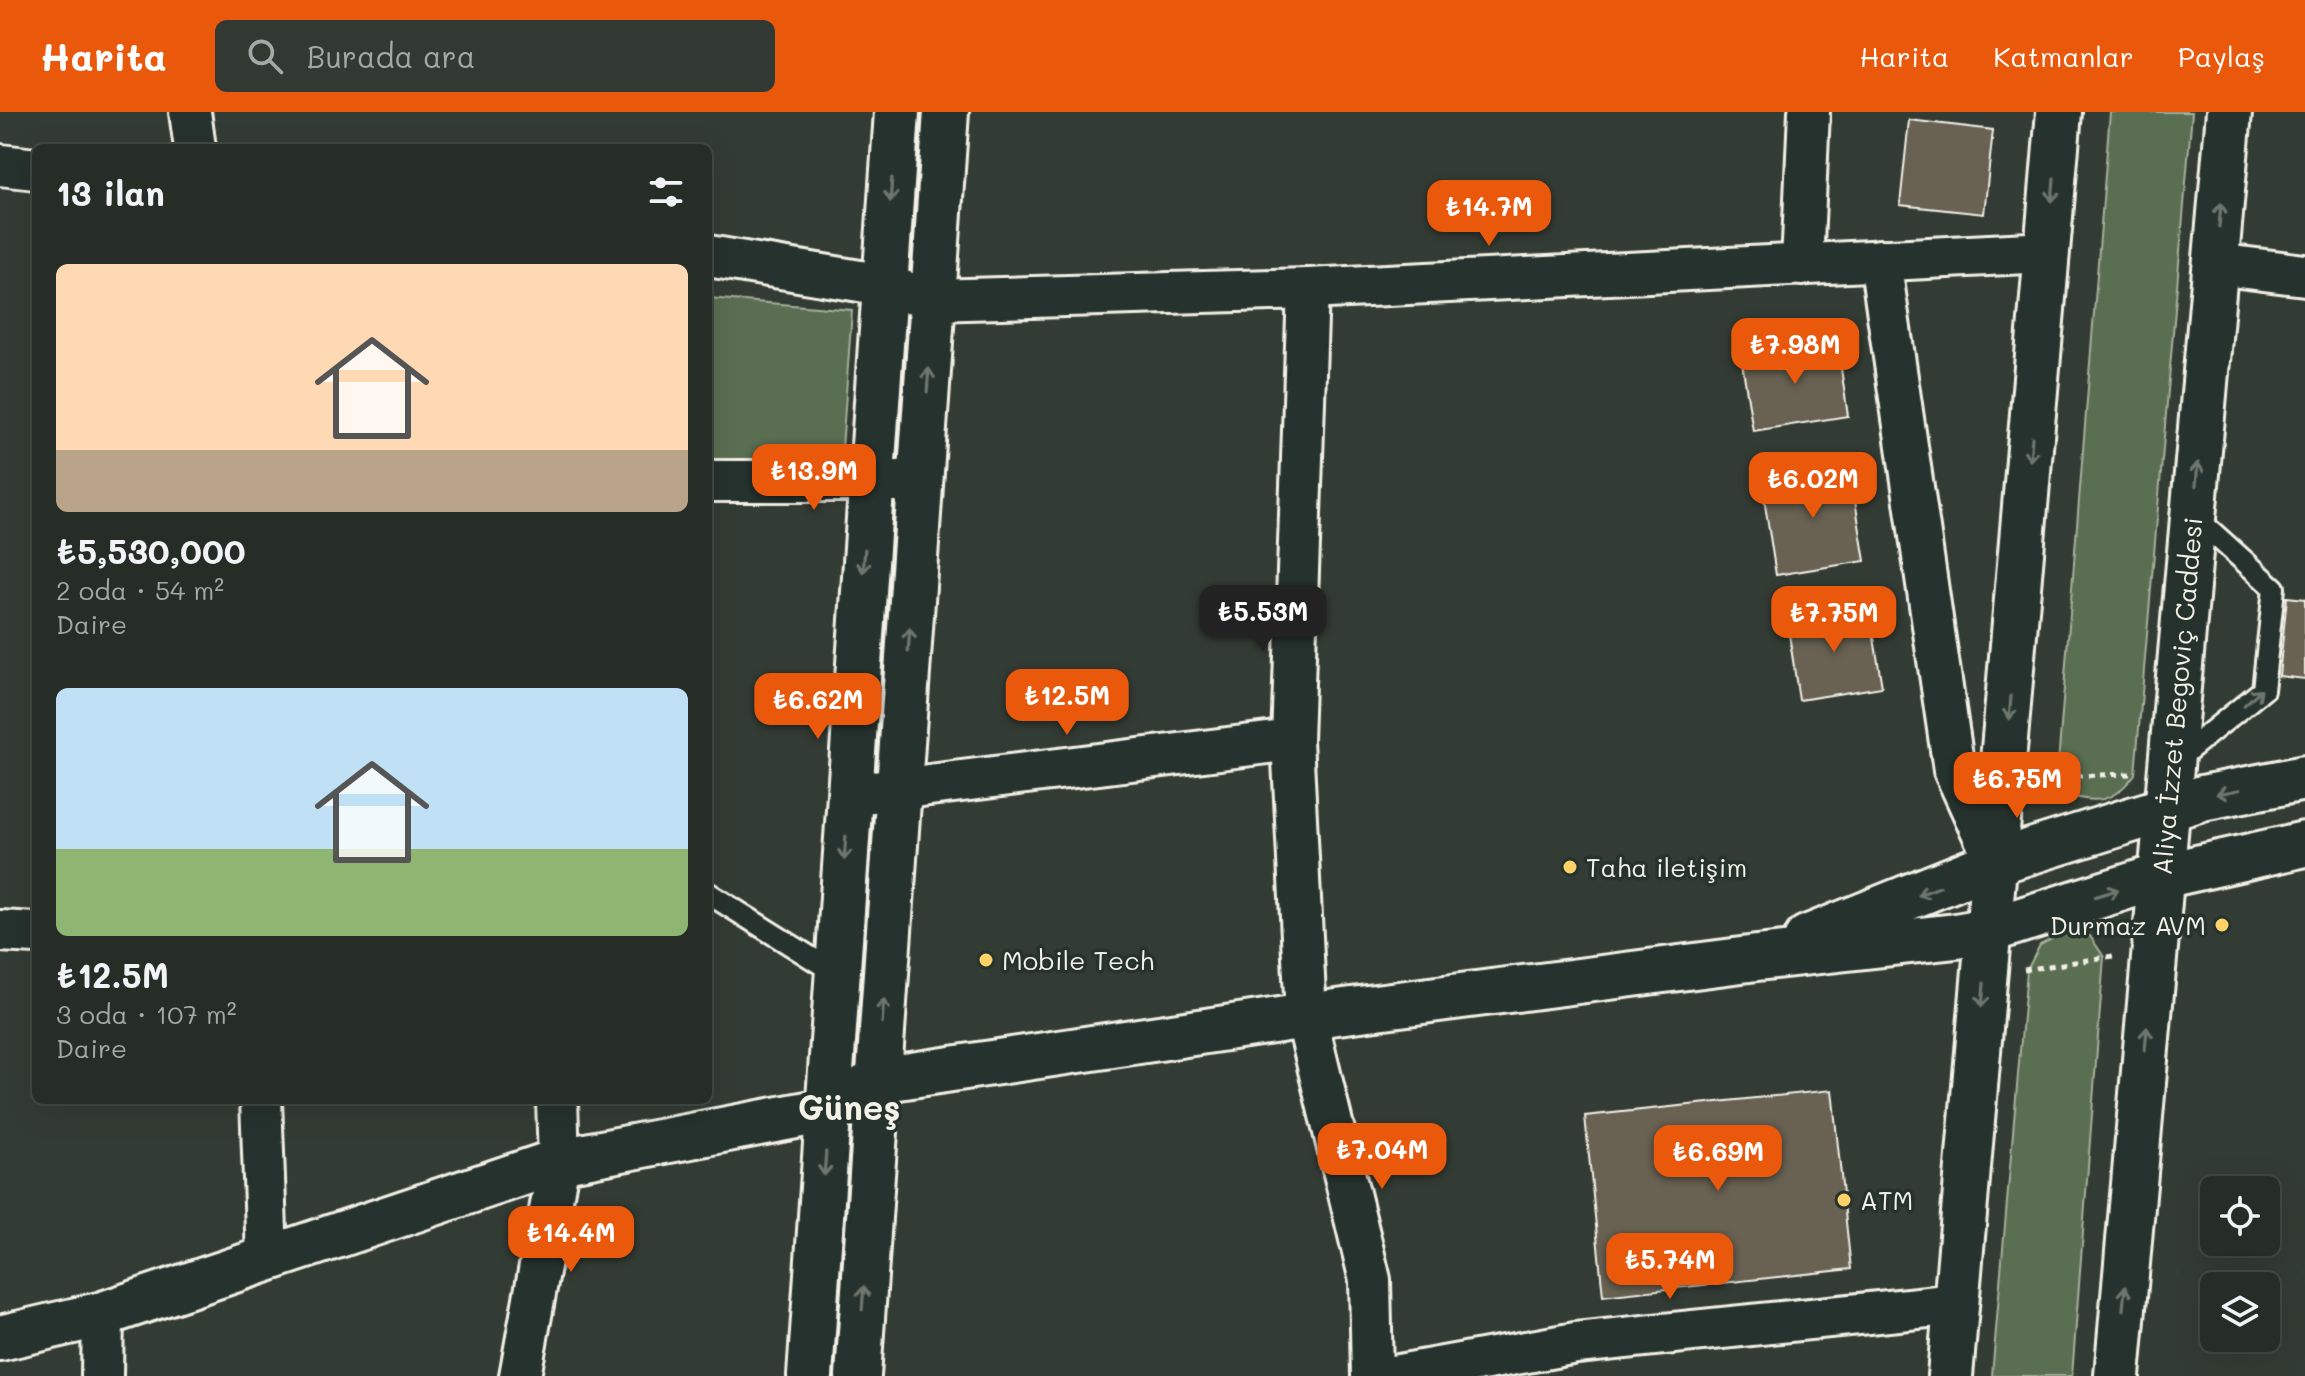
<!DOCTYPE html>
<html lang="tr">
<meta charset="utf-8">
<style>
:root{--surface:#262d27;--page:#323933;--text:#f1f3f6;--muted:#a4a8a7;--line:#424944;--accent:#ea580c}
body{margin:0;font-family:Mali,sans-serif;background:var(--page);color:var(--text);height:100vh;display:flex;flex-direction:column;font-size:30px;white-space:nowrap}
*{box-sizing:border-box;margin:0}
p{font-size:26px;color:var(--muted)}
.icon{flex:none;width:44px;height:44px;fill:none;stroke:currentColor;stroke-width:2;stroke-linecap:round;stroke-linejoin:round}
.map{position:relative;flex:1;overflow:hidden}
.panel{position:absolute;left:32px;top:32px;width:680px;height:960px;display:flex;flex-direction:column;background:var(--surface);border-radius:12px;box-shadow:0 8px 32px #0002,0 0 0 2px var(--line)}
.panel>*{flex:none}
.tools{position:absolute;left:2200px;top:1064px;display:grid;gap:16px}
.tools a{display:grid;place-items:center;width:80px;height:80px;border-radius:12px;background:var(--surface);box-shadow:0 8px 32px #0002,0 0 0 2px var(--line);font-size:40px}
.price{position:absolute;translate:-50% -68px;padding:0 18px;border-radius:16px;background:var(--accent);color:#fff;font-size:26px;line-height:52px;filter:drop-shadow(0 2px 4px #0008)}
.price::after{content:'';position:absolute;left:50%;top:48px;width:24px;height:18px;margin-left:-12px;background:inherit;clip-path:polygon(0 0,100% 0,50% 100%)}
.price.current{background:#222;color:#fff}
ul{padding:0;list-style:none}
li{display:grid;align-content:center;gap:16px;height:424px;padding:0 24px}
li span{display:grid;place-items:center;height:248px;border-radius:12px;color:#555}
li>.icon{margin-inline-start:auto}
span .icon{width:144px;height:144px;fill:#fffc;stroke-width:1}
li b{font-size:34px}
h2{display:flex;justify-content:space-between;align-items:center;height:96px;padding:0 24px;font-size:34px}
header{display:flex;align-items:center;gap:48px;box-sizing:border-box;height:112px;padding:0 40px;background:var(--accent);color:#fff}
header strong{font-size:38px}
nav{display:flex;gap:44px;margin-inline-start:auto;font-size:28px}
.search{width:560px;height:72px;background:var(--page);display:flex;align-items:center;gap:20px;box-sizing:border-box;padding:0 28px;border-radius:12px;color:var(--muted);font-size:30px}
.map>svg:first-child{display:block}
.green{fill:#5a6e51;stroke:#a7b09c;stroke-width:2}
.building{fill:#696252;stroke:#f4f1e8;stroke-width:2}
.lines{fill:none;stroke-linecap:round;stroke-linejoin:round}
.service-casing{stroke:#f4f1e8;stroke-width:26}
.minor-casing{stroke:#f4f1e8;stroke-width:46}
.tertiary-casing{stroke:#f4f1e8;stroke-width:50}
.secondary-casing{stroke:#f4f1e8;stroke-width:50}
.path{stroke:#f4f1e8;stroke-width:5;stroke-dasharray:6 6;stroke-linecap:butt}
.service{stroke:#26332d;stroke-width:20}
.minor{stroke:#26332d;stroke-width:40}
.tertiary{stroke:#26332d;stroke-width:44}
.secondary{stroke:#26332d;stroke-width:44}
.oneway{stroke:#6e766e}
.poi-dot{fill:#ffd166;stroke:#26332d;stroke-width:3}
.labels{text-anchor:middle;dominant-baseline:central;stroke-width:7;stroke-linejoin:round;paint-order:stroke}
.street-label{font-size:26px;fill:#f4f1e8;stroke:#26332d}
.poi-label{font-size:26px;fill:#f4f1e8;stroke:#26332d;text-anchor:start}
.district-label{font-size:34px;font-weight:bold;fill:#f4f1e8;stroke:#26332d}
</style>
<header>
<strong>Harita</strong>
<div class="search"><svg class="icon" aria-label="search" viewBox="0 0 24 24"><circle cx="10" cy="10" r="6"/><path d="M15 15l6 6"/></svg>Burada ara</div>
<nav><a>Harita</a><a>Katmanlar</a><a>Paylaş</a></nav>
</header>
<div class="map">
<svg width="2305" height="1264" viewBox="0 0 2305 1264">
<rect width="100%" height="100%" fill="#333c34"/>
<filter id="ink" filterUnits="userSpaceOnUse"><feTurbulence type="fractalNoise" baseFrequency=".0125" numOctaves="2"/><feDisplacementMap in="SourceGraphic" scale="16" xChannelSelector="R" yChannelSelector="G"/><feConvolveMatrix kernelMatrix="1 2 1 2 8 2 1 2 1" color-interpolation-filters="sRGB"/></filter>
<g filter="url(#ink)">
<g class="green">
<path d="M2110 0H2192L2135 662C2114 690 2098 693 2065 682L2057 664Z"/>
<path d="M708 186 852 198 841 351 708 348Z"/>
<path d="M2069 818 2090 824 2104 845 2072 1264H1992L2027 858 2040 833Z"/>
</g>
<g class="building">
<path d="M1909 8 1993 18 1984 102 1900 93Z"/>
<path d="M1837 229 1848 304 1753 319 1741 244Z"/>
<path d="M1849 352 1865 449 1776 463 1761 367Z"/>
<path d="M2287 485 2305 487V567L2279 564Z"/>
<path d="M1869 495 1882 575 1799 588 1787 509Z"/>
<path d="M1832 978 1851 1157 1603 1184 1585 1004Z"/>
</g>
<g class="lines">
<defs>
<g id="service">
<path d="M2175 649 2263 578 2274 476 2194 404"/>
<path d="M708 781 837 862"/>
</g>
<g id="minor">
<path d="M190 0 195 36"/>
<path d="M0 53 36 57"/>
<path d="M708 144 884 173 933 188 1308 177 2047 140"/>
<path d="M1880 148 1954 658 1996 750"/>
<path d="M2215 152 2305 163"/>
<path d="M1802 153 1809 0"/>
<path d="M1308 177 1292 628 1306 904 1370 1168 1372 1264"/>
<path d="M708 369H920"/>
<path d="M849 683 1292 628"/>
<path d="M0 819 36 821"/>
<path d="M261 988 267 1145"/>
<path d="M102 1264 103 1202"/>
<path d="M520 1264 559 1049 557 988"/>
<path d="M1394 1264 1576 1231 1957 1192"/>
</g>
<g id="tertiary">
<path d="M1807 826 1996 750 2202 686 2305 666"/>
<path d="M0 1226 103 1202 559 1049 828 998 878 968 1306 904 1757 846 1956 824 1990 818 2161 764 2305 732"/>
<path d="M810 1264 897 0"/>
<path d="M858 1264 946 0"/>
</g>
<g id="secondary">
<path d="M1950 1264 2059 0"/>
<path d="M2117 1264 2229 0"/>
</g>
</defs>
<use href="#service" class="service-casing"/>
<use href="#minor" class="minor-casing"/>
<use href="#tertiary" class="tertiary-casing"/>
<use href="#secondary" class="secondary-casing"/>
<g class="path">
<path d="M2040 665 2130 662"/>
<path d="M2024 858 2113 844"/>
</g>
<use href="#service" class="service"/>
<use href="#minor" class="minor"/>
<use href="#tertiary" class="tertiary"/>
<use href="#secondary" class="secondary"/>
</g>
<defs><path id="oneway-shaft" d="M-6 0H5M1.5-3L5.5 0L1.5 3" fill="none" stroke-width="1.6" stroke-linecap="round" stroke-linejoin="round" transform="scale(2)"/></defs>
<g class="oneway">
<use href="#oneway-shaft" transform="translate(891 78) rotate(94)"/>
<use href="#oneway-shaft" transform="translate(2053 78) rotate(95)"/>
<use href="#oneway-shaft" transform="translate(2220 103) rotate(-85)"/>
<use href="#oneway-shaft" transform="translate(928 268) rotate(-86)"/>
<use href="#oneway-shaft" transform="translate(2031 337) rotate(95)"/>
<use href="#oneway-shaft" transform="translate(2197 362) rotate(-85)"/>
<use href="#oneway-shaft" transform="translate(864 449) rotate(94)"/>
<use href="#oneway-shaft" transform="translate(909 528) rotate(-86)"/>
<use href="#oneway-shaft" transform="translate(2253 585) rotate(-43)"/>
<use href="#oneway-shaft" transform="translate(2010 596) rotate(95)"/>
<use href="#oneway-shaft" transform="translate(2228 680) rotate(169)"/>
<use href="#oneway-shaft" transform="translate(845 736) rotate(94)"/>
<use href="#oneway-shaft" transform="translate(1929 779) rotate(159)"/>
<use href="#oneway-shaft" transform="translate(2107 781) rotate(-17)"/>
<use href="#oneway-shaft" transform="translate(1983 883) rotate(95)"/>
<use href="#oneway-shaft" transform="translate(883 899) rotate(-86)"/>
<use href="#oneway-shaft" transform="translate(2146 927) rotate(-85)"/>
<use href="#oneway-shaft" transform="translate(825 1052) rotate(94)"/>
<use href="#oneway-shaft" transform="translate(863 1186) rotate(-86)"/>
<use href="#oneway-shaft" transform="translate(2124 1186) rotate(-85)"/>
</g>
</g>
<g class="poi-dot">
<circle cx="1570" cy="755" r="8"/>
<circle cx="2222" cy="813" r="8"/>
<circle cx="986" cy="848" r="8"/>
<circle cx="1844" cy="1088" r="8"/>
</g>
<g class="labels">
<g class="street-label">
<text transform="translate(2177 584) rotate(-85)">Aliya İzzet Begoviç Caddesi</text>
</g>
<g class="poi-label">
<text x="1586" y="755">Taha iletişim</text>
<text x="2206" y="813" text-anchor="end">Durmaz AVM</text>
<text x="1002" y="848">Mobile Tech</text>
<text x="1860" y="1088">ATM</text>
</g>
<g class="district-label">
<text x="849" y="994">Güneş</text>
</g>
</g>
</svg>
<div class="tools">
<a><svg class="icon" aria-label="locate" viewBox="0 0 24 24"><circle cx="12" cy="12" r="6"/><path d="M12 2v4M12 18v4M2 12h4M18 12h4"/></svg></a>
<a><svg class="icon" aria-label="layers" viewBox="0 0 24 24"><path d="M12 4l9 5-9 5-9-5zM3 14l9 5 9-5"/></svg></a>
</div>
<b class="price" style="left:1489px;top:136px">₺14.7M</b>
<b class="price" style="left:1795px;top:274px">₺7.98M</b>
<b class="price" style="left:814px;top:400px">₺13.9M</b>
<b class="price" style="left:1813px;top:408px">₺6.02M</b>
<b class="price current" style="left:1263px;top:541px">₺5.53M</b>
<b class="price" style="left:1834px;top:542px">₺7.75M</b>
<b class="price" style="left:1067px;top:625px">₺12.5M</b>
<b class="price" style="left:818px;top:629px">₺6.62M</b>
<b class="price" style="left:2017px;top:708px">₺6.75M</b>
<b class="price" style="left:1382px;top:1079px">₺7.04M</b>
<b class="price" style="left:1718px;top:1081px">₺6.69M</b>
<b class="price" style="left:571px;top:1162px">₺14.4M</b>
<b class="price" style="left:1670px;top:1189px">₺5.74M</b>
<section class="panel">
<h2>13 ilan<svg class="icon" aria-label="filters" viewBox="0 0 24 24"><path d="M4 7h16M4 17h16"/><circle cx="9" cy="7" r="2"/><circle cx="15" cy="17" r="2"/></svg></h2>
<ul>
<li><span style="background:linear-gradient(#ffd9b3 75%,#b9a48a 0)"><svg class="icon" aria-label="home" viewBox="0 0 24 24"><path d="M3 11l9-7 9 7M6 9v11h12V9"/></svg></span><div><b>₺5,530,000</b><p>2 oda · 54 m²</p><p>Daire</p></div></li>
<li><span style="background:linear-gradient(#bfe0f5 65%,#8fb573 0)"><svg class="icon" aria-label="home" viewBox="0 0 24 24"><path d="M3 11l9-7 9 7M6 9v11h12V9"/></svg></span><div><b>₺12.5M</b><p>3 oda · 107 m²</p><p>Daire</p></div></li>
</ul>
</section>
</div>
